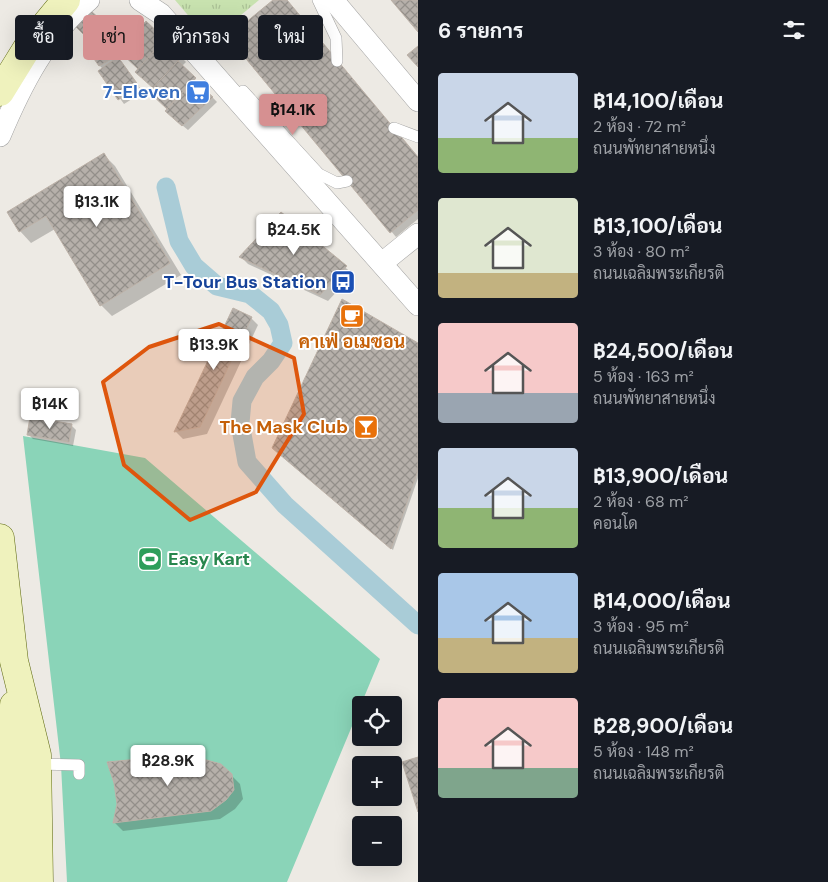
<!DOCTYPE html>
<html lang="th">
<meta charset="utf-8">
<style>
:root{--surface:#171b24;--page:#242831;--text:#f1f3f6;--muted:#9ea1a6;--accent:#d69091}
body{margin:0;font-family:"DM Sans",Sarabun,sans-serif;background:var(--page);color:var(--text);height:100vh;display:flex;flex-direction:column;font-size:19px;white-space:nowrap}
*{box-sizing:border-box;margin:0}
p{font-size:16px;color:var(--muted)}
.icon{flex:none;width:28px;height:28px;fill:none;stroke:currentColor;stroke-width:2;stroke-linecap:round;stroke-linejoin:round}
.map{position:relative;flex:1;overflow:hidden}
.panel{display:flex;flex-direction:column;background:var(--surface);width:410px}
.panel>*{flex:none}
.top-card{position:absolute;left:15px;top:15px;width:328px;height:45px;display:flex;gap:10px}
.tools{position:absolute;left:352px;top:696px;display:grid;gap:10px}
.tools a{display:grid;place-items:center;width:50px;height:50px;border-radius:5px;background:var(--surface);box-shadow:0 5px 20px #0002;font-size:25px}
.price{position:absolute;translate:-50% -42px;padding:0 11px;border-radius:5px;background:#fff;color:#222;font-size:16px;line-height:32px;filter:drop-shadow(0 1px 2px #0008)}
.price::after{content:'';position:absolute;left:50%;top:30px;width:15px;height:11px;margin-left:-8px;background:inherit;clip-path:polygon(0 0,100% 0,50% 100%)}
.price.current{background:var(--accent);color:#111}
ul{padding:0;list-style:none}
li{display:flex;align-items:center;gap:15px;height:125px;padding:0 20px}
li span{display:grid;place-items:center;flex:none;width:140px;height:100px;border-radius:5px;color:#555}
li>.icon{margin-inline-start:auto}
span .icon{width:60px;height:60px;fill:#fffc;stroke-width:1}
li b{font-size:21px}
h2{display:flex;justify-content:space-between;align-items:center;height:60px;padding:0 20px;font-size:21px}
.pill{padding:0 18px;border-radius:5px;background:var(--surface);box-shadow:0 5px 20px #0002;font-size:18px;line-height:45px}
.pill.current{background:var(--accent);color:#111}
main{display:flex;flex:1;min-height:0}
.map>svg:first-child{display:block}
.grass{fill:url(#grass-tufts)}
.pitch{fill:#8ad4b8}
.shadow{fill:#0003}
.lines{fill:none;stroke-linecap:round;stroke-linejoin:round}
.canal{stroke:#a9ccd7;stroke-width:19}
.building{fill:url(#building-cross-hatch);stroke:#bdb2a8}
.lane-casing{stroke:#a1a1a1;stroke-width:12}
.street-casing{stroke:#a1a1a1;stroke-width:22}
.secondary-casing{stroke:#5e6910;stroke-width:29}
.lane{stroke:#fff;stroke-width:11}
.street{stroke:#fff;stroke-width:21}
.secondary{stroke:#eff2bd;stroke-width:28}
.marked{fill:#de560d;fill-opacity:0.2;stroke:#de560d;stroke-width:4;stroke-linejoin:round}
.labels{text-anchor:middle;dominant-baseline:central;stroke-width:4;stroke-linejoin:round;paint-order:stroke}
.shop-label{font-size:18px;font-weight:bold;fill:#366cbe;stroke:#fff;text-anchor:end}
.transit-label{font-size:18px;font-weight:bold;fill:#164399;stroke:#fff;text-anchor:end}
.food-label{font-size:18px;font-weight:bold;fill:#c56008;stroke:#fff}
.leisure-label{font-size:18px;font-weight:bold;fill:#27864d;stroke:#fff;text-anchor:start}
</style>
<main>
<div class="map">
<svg width="418" height="882" viewBox="0 0 418 882">
<defs>
<pattern id="grass-tufts" width="24" height="20" patternUnits="userSpaceOnUse" patternTransform="scale(1.25)"><rect width="24" height="20" fill="#c8e2af"/><path d="M3 7l-1-3M5 7V3M7 7l1-3M15 17l-1-3M17 17v-4M19 17l1-3" fill="none" stroke="#abc196"/></pattern>
<pattern id="building-cross-hatch" width="8" height="8" patternUnits="userSpaceOnUse" patternTransform="scale(1.25)"><rect width="8" height="8" fill="#b6b0aa"/><path d="M0 0l8 8M0 8l8-8" fill="none" stroke="#938f8a"/></pattern>
</defs>
<rect width="100%" height="100%" fill="#edeae4"/>
<path class="grass" d="M175 0H259L210 41Z"/>
<path class="pitch" d="M23 436 145 458 380 659 287 882H67L61 765Z"/>
<g class="shadow">
<path d="M275 0H287L418 158V219L396 237 230 38Z"/>
<path d="M91 12 102 23 87 37 77 26Z"/>
<path d="M146 22 186 62 182 66 217 102 188 130 171 116 155 88 139 69Z"/>
<path d="M113 48 118 58 143 92 124 104 100 71 103 69 100 66Z"/>
<path d="M104 155 115 166 181 275 112 316 101 305 55 229 31 243 20 231 9 212Z"/>
<path d="M281 214 353 274 328 301 248 264 241 257Z"/>
<path d="M233 310 251 318 258 325 207 434 183 439 176 432Z"/>
<path d="M418 344V478L393 550 276 450Z"/>
<path d="M71 425 76 430 73 446 33 439 28 434Z"/>
<path d="M231 775 240 784 243 799 235 809 220 819 123 831 114 822Z"/>
</g>
<g class="lines">
<path class="canal" d="M166 187 179 241 194 266 217 286 250 294 271 311 279 325 283 343 271 361 255 377 242 401 240 423 247 462 285 505 418 625"/>
</g>
<g class="building">
<path d="M273 0H287L418 157V210L390 233 228 37Z"/>
<path d="M391 0H418V32Z"/>
<path d="M91 11 101 20 84 35 75 26Z"/>
<path d="M146 21 165 39 138 69 118 50Z"/>
<path d="M164 40 182 57 153 88 135 72Z"/>
<path d="M111 44 118 55 99 66 92 56Z"/>
<path d="M418 46V67L407 55Z"/>
<path d="M118 57 139 86 118 100 98 71Z"/>
<path d="M178 61 196 78 167 109 149 92Z"/>
<path d="M194 80 213 97 182 126 165 111Z"/>
<path d="M104 153 170 263 100 306 46 216 19 232 7 212Z"/>
<path d="M281 212 347 266 320 295 239 257Z"/>
<path d="M342 299 418 343V470L391 549 272 448Z"/>
<path d="M233 308 252 317 200 427 174 432Z"/>
<path d="M30 417 72 424 69 442 27 435Z"/>
<path d="M160 757 203 759 221 764 232 774 234 790 226 800 211 811 113 823 117 804 114 783 107 762Z"/>
<path d="M418 757V812L402 762Z"/>
</g>
<g class="lines">
<defs>
<g id="lane">
<path d="M318 0 336 38 337 61"/>
<path d="M243 91 319 174 337 183 347 181"/>
<path d="M394 128 418 137"/>
<path d="M37 764 79 765V774"/>
</g>
<g id="street">
<path d="M140 0 161 14 418 305"/>
<path d="M333 0 418 101"/>
<path d="M0 136C21 86 46 36 89 0"/>
<path d="M382 263 418 234"/>
</g>
<g id="secondary">
<path d="M0 92 29 45 66 0"/>
<path d="M0 538 14 661 37 755 39 882"/>
<path d="M14 705V882"/>
</g>
</defs>
<use href="#lane" class="lane-casing"/>
<use href="#street" class="street-casing"/>
<use href="#secondary" class="secondary-casing"/>
<use href="#lane" class="lane"/>
<use href="#street" class="street"/>
<use href="#secondary" class="secondary"/>
</g>
<path class="marked" d="M219 324 294 358 304 414 256 492 190 520 124 465 103 382 149 347Z"/>
<defs>
<symbol id="supermarket-square" viewBox="-11 -11 22 22"><rect x="-9" y="-9" width="18" height="18" rx="4" fill="#3f7fe0" stroke="#fff"/><path d="M-6-5.5h2.5l.6 2H6L4.5 2H-2.5L-4.4-4H-6ZM-1.5 3.2a1.3 1.3 0 1 0 .1 0ZM3 3.2a1.3 1.3 0 1 0 .1 0Z" fill="#fff"/></symbol>
<symbol id="bus-square" viewBox="-11 -11 22 22"><rect x="-9" y="-9" width="18" height="18" rx="4" fill="#1a4fb4" stroke="#fff"/><path d="M-5-6H5V4H4V6H2V4H-2V6H-4V4H-5ZM-3.5-4V0h7V-4ZM-3.5 1.2v1.5H-2V1.2ZM2 1.2v1.5H3.5V1.2Z" fill="#fff"/></symbol>
<symbol id="cafe-square" viewBox="-11 -11 22 22"><rect x="-9" y="-9" width="18" height="18" rx="4" fill="#e8710a" stroke="#fff"/><path d="M-5.5-4.5H6V0H3Q3 3.5 0 3.5H-2.5Q-5.5 3.5-5.5 0ZM3-3.2v2h1.7v-2ZM-6 4.5H4V6H-6Z" fill="#fff"/></symbol>
<symbol id="bar-square" viewBox="-11 -11 22 22"><rect x="-9" y="-9" width="18" height="18" rx="4" fill="#e8710a" stroke="#fff"/><path d="M-6-5H6L.8 .8V4.5H3.5V6h-7V4.5H-.8V.8Z" fill="#fff"/></symbol>
<symbol id="stadium-square" viewBox="-11 -11 22 22"><rect x="-9" y="-9" width="18" height="18" rx="4" fill="#2e9e5b" stroke="#fff"/><path d="M0-5a6.5 5 0 1 0 0 10a6.5 5 0 1 0 0-10ZM-3.5-1.8h7v3.6h-7Z" fill="#fff"/></symbol>
</defs>
<g fill-rule="evenodd">
<use href="#supermarket-square" x="184" y="78" width="28" height="28"/>
<use href="#bus-square" x="329" y="268" width="28" height="28"/>
<use href="#cafe-square" x="338" y="302" width="28" height="28"/>
<use href="#bar-square" x="352" y="413" width="28" height="28"/>
<use href="#stadium-square" x="136" y="545" width="28" height="28"/>
</g>
<g class="labels">
<g class="shop-label">
<text x="180" y="92">7-Eleven</text>
</g>
<g class="transit-label">
<text x="326" y="282">T-Tour Bus Station</text>
</g>
<g class="food-label">
<text x="352" y="342">คาเฟ่ อเมซอน</text>
<text x="348" y="427" text-anchor="end">The Mask Club</text>
</g>
<g class="leisure-label">
<text x="168" y="559">Easy Kart</text>
</g>
</g>
</svg>
<div class="tools">
<a><svg class="icon" aria-label="locate" viewBox="0 0 24 24"><circle cx="12" cy="12" r="6"/><path d="M12 2v4M12 18v4M2 12h4M18 12h4"/></svg></a>
<a>+</a>
<a>−</a>
</div>
<b class="price current" style="left:293px;top:136px">฿14.1K</b>
<b class="price" style="left:97px;top:228px">฿13.1K</b>
<b class="price" style="left:294px;top:256px">฿24.5K</b>
<b class="price" style="left:214px;top:371px">฿13.9K</b>
<b class="price" style="left:50px;top:430px">฿14K</b>
<b class="price" style="left:168px;top:787px">฿28.9K</b>
<div class="top-card">
<a class="pill">ซื้อ</a>
<a class="pill current">เช่า</a>
<a class="pill">ตัวกรอง</a>
<a class="pill">ใหม่</a>
</div>
</div>
<section class="panel">
<h2>6 รายการ<svg class="icon" aria-label="filters" viewBox="0 0 24 24"><path d="M4 7h16M4 17h16"/><circle cx="9" cy="7" r="2"/><circle cx="15" cy="17" r="2"/></svg></h2>
<ul>
<li><span style="background:linear-gradient(#c9d6e8 65%,#8fb573 0)"><svg class="icon" aria-label="home" viewBox="0 0 24 24"><path d="M3 11l9-7 9 7M6 9v11h12V9"/></svg></span><div><b>฿14,100/เดือน</b><p>2 ห้อง · 72 m²</p><p>ถนนพัทยาสายหนึ่ง</p></div></li>
<li><span style="background:linear-gradient(#dfe7d0 75%,#c2b280 0)"><svg class="icon" aria-label="home" viewBox="0 0 24 24"><path d="M3 11l9-7 9 7M6 9v11h12V9"/></svg></span><div><b>฿13,100/เดือน</b><p>3 ห้อง · 80 m²</p><p>ถนนเฉลิมพระเกียรติ</p></div></li>
<li><span style="background:linear-gradient(#f6c9c9 70%,#9aa5b1 0)"><svg class="icon" aria-label="home" viewBox="0 0 24 24"><path d="M3 11l9-7 9 7M6 9v11h12V9"/></svg></span><div><b>฿24,500/เดือน</b><p>5 ห้อง · 163 m²</p><p>ถนนพัทยาสายหนึ่ง</p></div></li>
<li><span style="background:linear-gradient(#c9d6e8 60%,#8fb573 0)"><svg class="icon" aria-label="home" viewBox="0 0 24 24"><path d="M3 11l9-7 9 7M6 9v11h12V9"/></svg></span><div><b>฿13,900/เดือน</b><p>2 ห้อง · 68 m²</p><p>คอนโด</p></div></li>
<li><span style="background:linear-gradient(#a9c7e8 65%,#c2b280 0)"><svg class="icon" aria-label="home" viewBox="0 0 24 24"><path d="M3 11l9-7 9 7M6 9v11h12V9"/></svg></span><div><b>฿14,000/เดือน</b><p>3 ห้อง · 95 m²</p><p>ถนนเฉลิมพระเกียรติ</p></div></li>
<li><span style="background:linear-gradient(#f6c9c9 70%,#7fa58c 0)"><svg class="icon" aria-label="home" viewBox="0 0 24 24"><path d="M3 11l9-7 9 7M6 9v11h12V9"/></svg></span><div><b>฿28,900/เดือน</b><p>5 ห้อง · 148 m²</p><p>ถนนเฉลิมพระเกียรติ</p></div></li>
</ul>
</section>
</main>
